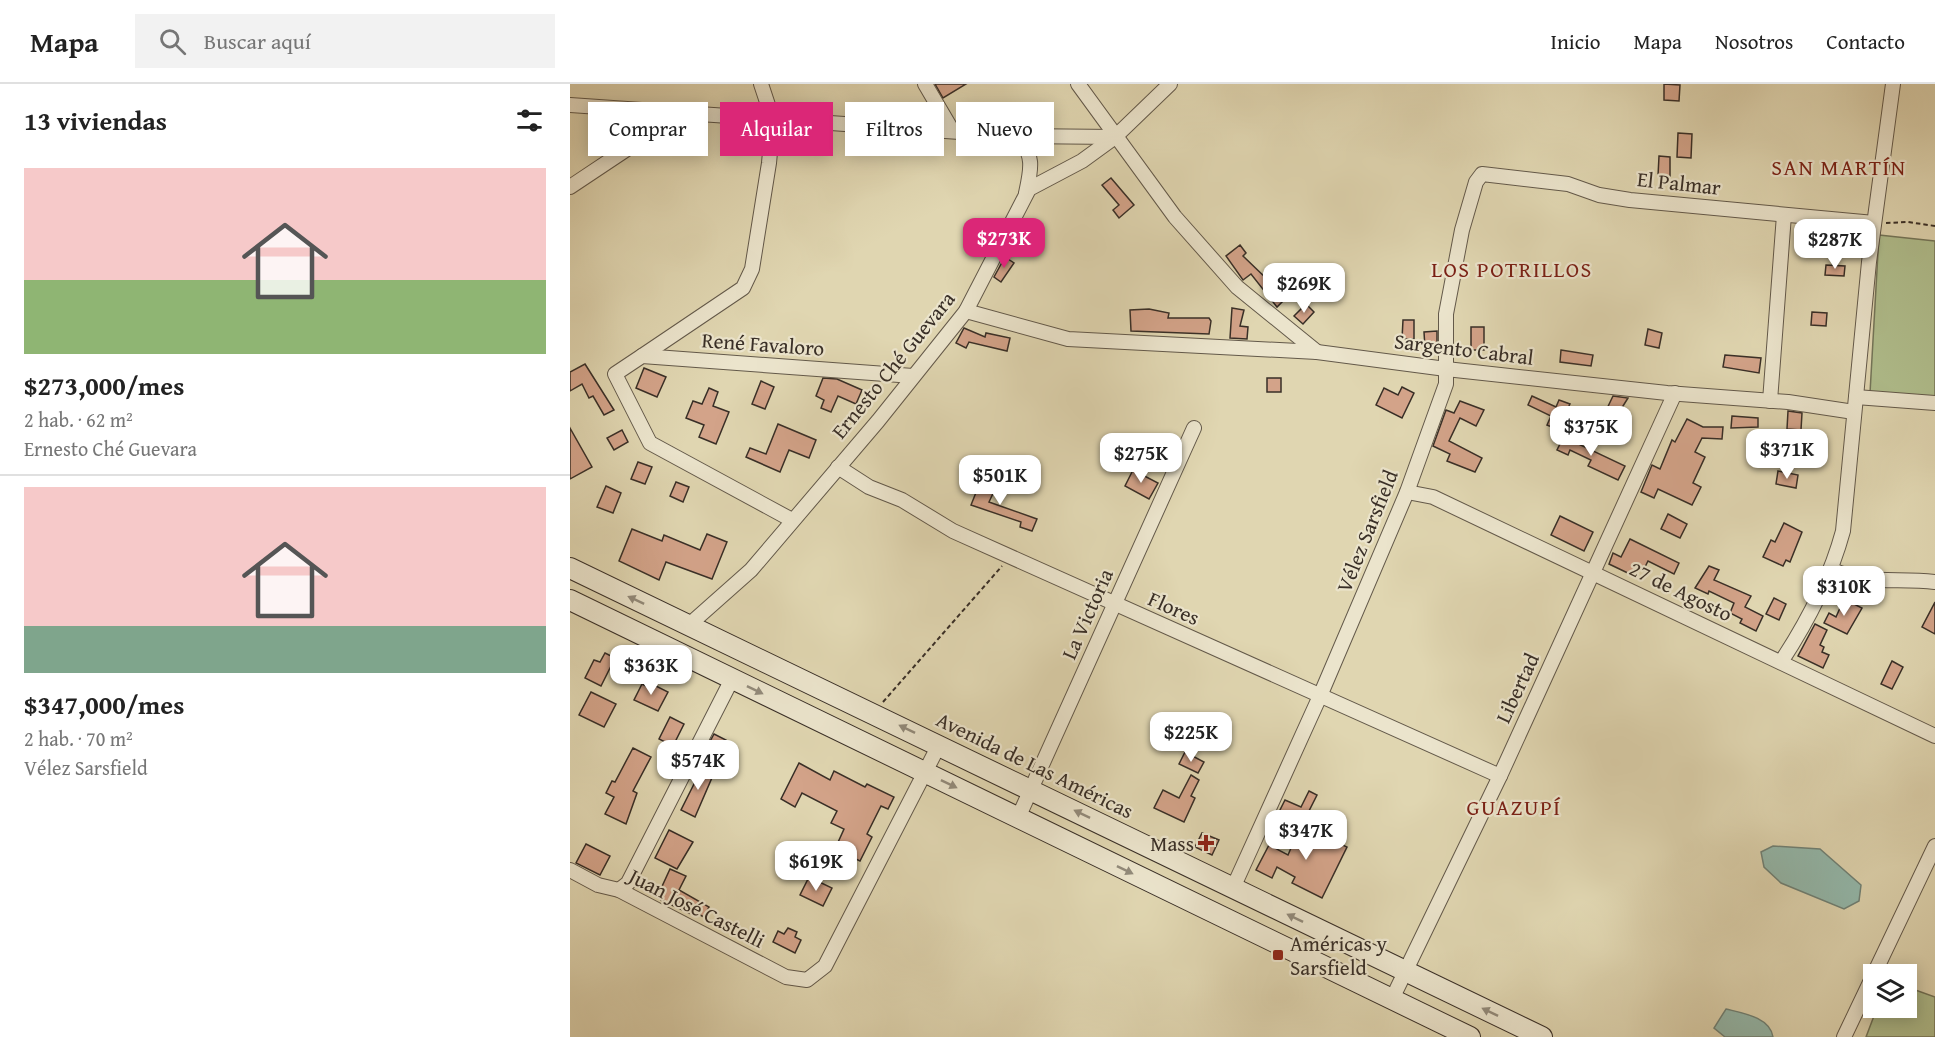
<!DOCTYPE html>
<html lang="es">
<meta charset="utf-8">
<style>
:root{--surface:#fff;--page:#f2f2f2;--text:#222;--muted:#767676;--line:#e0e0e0;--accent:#db2777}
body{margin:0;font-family:"Gentium Book Plus",serif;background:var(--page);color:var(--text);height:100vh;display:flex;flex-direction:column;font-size:22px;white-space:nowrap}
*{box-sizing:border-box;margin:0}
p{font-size:20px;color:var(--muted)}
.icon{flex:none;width:33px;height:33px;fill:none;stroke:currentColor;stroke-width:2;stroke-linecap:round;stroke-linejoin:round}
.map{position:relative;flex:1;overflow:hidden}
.panel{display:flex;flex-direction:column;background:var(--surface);width:570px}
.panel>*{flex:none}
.top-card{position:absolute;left:18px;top:18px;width:570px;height:54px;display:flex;gap:12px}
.fabs{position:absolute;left:1293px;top:880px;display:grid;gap:12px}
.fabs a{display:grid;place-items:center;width:54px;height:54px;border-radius:0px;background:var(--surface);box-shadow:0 3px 15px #0003;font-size:30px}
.price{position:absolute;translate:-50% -51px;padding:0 14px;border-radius:12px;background:#fff;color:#222;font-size:20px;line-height:39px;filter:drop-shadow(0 2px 3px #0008)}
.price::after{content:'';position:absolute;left:50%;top:36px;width:18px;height:14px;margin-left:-9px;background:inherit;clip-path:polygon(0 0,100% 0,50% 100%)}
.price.active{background:var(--accent);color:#fff}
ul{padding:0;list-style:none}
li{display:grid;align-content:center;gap:12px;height:318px;padding:0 24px}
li+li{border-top:2px solid var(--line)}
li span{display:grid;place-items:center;height:186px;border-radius:0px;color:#555}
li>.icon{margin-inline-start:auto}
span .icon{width:108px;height:108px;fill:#fffc;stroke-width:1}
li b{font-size:26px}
h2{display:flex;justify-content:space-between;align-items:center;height:72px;padding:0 24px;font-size:26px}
.chip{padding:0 21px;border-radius:0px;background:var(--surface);box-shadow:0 3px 15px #0003;font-size:21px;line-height:54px}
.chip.active{background:var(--accent);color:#fff}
header{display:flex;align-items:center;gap:36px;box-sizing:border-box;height:84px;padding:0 30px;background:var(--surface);border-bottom:2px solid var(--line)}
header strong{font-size:28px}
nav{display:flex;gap:33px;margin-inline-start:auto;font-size:21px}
.search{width:420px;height:54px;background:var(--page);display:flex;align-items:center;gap:15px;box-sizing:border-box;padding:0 21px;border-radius:0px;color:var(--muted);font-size:22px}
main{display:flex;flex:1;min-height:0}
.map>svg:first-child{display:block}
.green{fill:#b0be8d;stroke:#74765a;stroke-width:1.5}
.water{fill:#94b9ac;stroke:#708277;stroke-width:1.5}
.building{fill:#d3a389;stroke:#392f27;stroke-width:1.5}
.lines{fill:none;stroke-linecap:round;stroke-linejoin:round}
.minor-casing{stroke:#63594a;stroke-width:16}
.secondary-casing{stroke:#392f27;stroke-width:22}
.path{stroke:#392f27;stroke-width:2;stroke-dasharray:4.5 3;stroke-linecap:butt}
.minor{stroke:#ebe4cc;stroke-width:14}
.secondary{stroke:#ebe4cc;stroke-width:20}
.oneway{fill:#928a7a}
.poi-dot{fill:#8f2418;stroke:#ebe4cc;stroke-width:2}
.labels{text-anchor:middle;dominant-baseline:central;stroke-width:4.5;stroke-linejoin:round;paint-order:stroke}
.street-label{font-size:21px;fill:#392f27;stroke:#ebe4cc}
.poi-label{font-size:21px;fill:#392f27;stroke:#ebe4cc;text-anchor:end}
.neighbourhood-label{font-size:22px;letter-spacing:1.5px;fill:#7a1f14;stroke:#ebe4cc}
</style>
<header>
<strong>Mapa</strong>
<div class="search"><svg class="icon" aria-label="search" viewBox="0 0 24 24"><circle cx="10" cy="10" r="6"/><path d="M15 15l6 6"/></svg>Buscar aquí</div>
<nav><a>Inicio</a><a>Mapa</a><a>Nosotros</a><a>Contacto</a></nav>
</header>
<main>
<section class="panel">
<h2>13 viviendas<svg class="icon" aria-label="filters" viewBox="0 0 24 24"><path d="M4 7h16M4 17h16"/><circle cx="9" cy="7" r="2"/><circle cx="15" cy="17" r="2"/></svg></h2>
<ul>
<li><span style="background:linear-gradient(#f6c9c9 60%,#8fb573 0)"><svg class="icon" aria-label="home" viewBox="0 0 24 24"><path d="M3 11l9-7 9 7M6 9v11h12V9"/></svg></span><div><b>$273,000/mes</b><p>2 hab. · 62 m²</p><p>Ernesto Ché Guevara</p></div></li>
<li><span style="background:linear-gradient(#f6c9c9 75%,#7fa58c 0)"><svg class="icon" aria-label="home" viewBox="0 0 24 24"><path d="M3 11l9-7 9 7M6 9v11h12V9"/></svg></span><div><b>$347,000/mes</b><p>2 hab. · 70 m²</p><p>Vélez Sarsfield</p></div></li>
</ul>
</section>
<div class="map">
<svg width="1365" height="953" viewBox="0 0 1365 953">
<rect width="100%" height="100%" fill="#e0d6b1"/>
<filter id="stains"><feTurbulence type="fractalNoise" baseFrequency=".00333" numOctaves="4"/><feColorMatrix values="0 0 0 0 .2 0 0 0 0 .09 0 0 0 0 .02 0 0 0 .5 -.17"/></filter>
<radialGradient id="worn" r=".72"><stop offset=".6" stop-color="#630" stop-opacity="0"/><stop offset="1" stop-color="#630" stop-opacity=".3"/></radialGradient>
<g class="green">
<path d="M1309 151 1365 157V313L1300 309Z"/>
<path d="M1337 903 1365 913V953H1296L1307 924H1336Z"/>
</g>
<g class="water">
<path d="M1203 762 1250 765 1291 801 1289 817 1274 825 1211 799 1194 783 1191 768Z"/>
<path d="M1156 925C1172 929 1200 933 1203 953H1155L1144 944Z"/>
</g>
<g class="building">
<path d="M365 0H396L373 14Z"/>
<path d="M1094 0 1110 1 1109 17 1094 16Z"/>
<path d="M1108 49 1122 50 1121 74 1107 73Z"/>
<path d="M1089 72 1100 73V92H1088Z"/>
<path d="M541 94 564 121 549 134 543 126 549 121 532 101Z"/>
<path d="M458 148 473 157 465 169 450 160Z"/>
<path d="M670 161 676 169 673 172 698 196 706 190 713 199 705 205 715 215 707 223 681 190 673 196 656 172Z"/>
<path d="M435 173 444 179 431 198 424 193Z"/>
<path d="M1256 181 1275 182 1274 192 1255 191Z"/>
<path d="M736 220 744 228 733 240 724 232Z"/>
<path d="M662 224 674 226 670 242 678 243 677 255 660 254Z"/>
<path d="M579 225 599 229 598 234H639L641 237 639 250 561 247 560 226Z"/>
<path d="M1242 228 1257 229 1256 242 1241 241Z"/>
<path d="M833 236H844V255H832Z"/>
<rect x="901" y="243" width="13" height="23"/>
<path d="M394 244 415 253 416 249 440 254 437 267 399 258 396 264 386 259Z"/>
<path d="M1078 245 1092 249 1089 264 1075 261Z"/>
<path d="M867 247V263L855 264 854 248Z"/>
<path d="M991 266 1023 271 1021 282 990 278Z"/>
<path d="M1155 271 1191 274 1189 289 1153 283Z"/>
<path d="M15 280 44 326 34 331 23 312 19 314 12 300 0 307V288Z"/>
<path d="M74 284 96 293 87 313 66 304Z"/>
<path d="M253 294 267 295 292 306 286 320 268 312 261 328 251 324 254 316 246 312Z"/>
<rect x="697" y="294" width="14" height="14"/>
<path d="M191 297 204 303 195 325 182 320Z"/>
<path d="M832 303 844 309 832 334 806 321 814 304 828 311Z"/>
<path d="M139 304 148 308 143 322 159 328 146 360 129 353 134 341 116 334 123 317 132 320Z"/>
<path d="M962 312 986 323 989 316 1000 320 987 345 977 341 981 332 958 321Z"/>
<path d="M1043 312 1058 314 1043 338 1033 333Z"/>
<path d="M890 317 914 326 906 342 890 334 879 357 912 374 905 388 877 377 880 370 863 362 876 326 884 329Z"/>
<path d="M1218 327 1232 329 1231 346 1217 345Z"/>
<path d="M1162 332 1188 334V343L1161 344Z"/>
<path d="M1117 335 1133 343H1153L1152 355 1132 354 1125 368 1135 373 1123 399 1131 403 1122 421 1088 405 1084 414 1071 408 1082 381 1090 385 1102 356 1105 358Z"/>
<path d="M208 340 246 356 239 374 219 366 210 388 176 373 180 364 196 370Z"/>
<path d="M0 344 22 383 0 395Z"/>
<path d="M52 346 58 358 44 366 37 354Z"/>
<path d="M997 346 1007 351 1004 358 1055 382 1048 396 1018 382 1021 376 1000 366 998 371 987 366Z"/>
<path d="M68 378 82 383 75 400 61 395Z"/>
<path d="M563 386 588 399 579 415 555 402Z"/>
<path d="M1208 387 1228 391 1226 404 1206 400Z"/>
<path d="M411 396 426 403 419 418 467 435 462 447 450 443 451 438 401 421Z"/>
<path d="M106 398 119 403 113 418 100 412Z"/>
<path d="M36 402 51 409 43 429 27 423Z"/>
<path d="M1098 430 1117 440 1110 454 1091 445Z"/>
<path d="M990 432 1023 448 1014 467 981 451Z"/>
<path d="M1214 439 1232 448 1220 478 1216 476 1213 482 1193 473 1201 456 1205 458Z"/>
<path d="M62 445 92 457 94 451 130 466 137 450 157 458 142 495 96 478 89 496 49 477Z"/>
<path d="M1060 455 1109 479 1104 490 1078 477 1073 487 1067 484 1064 492 1039 480 1043 469 1051 473Z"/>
<path d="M1139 482 1149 486 1144 496 1181 512 1175 523 1193 532 1186 547 1170 539 1172 535 1160 529 1164 519 1139 507 1138 510 1125 504Z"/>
<path d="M1204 514 1216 520 1209 536 1196 530Z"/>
<path d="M1274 515 1292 524 1277 550 1254 539 1259 529 1266 533Z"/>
<path d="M1365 518V550L1352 543Z"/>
<path d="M1245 540 1257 546 1250 561 1254 563 1252 568 1259 571 1253 584 1228 572Z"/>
<path d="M35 569 45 574 31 602 15 594 24 576 30 578Z"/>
<path d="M1322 577 1333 583 1322 605 1311 600Z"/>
<path d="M80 599 98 608 88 627 64 616 72 600 78 603Z"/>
<path d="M21 608 46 620 34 643 9 631Z"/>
<path d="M100 633 114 640 103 662 89 655Z"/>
<path d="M144 650 156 656 150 669 137 663Z"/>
<path d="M63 664 81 673 63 707 67 709 56 740 35 730 44 713 36 709 42 697 45 698Z"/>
<path d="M615 668 634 678 628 689 609 680Z"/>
<path d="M229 679 260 696 264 687 295 703 297 700 324 713 318 725 311 722 297 750 302 753 290 777 265 765 274 745 261 739 267 727 232 709 225 723 211 715Z"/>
<path d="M129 682 144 689 125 733 111 726 127 694 124 693Z"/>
<path d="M621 691 629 696 621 712 625 714 614 738 584 724 593 706 609 714Z"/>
<path d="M739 707 747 711 739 727 745 730 739 743 709 728 715 716 731 723Z"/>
<path d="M731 741 777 763 752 814 722 799 725 793 707 783 702 794 686 786 699 761 718 771Z"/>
<path d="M99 746 123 758 107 785 85 774Z"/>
<path d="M632 749 649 756 642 771 625 763Z"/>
<path d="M16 760 40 772 30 791 6 779Z"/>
<path d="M100 785 116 792 109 806 139 823 134 833 122 827 121 830 91 816 93 811 89 809Z"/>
<path d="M239 793 262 804 253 822 230 811Z"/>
<path d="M218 844 227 848 225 853 231 856 225 869 203 858 208 847 214 850Z"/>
</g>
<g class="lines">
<defs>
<g id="minor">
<path d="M355 0 382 46"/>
<path d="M508 0 605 133 667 203 747 268"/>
<path d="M0 21 447 52 545 53"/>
<path d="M447 52C465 70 461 86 456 109"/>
<path d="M0 103 72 55 77 48V28"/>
<path d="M396 227 498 255 747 268 876 285 1097 309 1218 318 1284 328"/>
<path d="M72 272 173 204 182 185 199 79 203 36 191 0"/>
<path d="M1286 313 1365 319"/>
<path d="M1200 317 1214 131"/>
<path d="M268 383 299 403 332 416 383 447 930 692"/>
<path d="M837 408 863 413 1365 652"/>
<path d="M222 436 80 359 45 290 72 272 343 292"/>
<path d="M1261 485C1293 502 1330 493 1365 498"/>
<path d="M119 541 181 486 308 337 396 227 459 105 512 77 545 53 600 0"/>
<path d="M1211 578C1238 537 1260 495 1273 447L1299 178 1323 0"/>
<path d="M448 734 624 344"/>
<path d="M0 786 28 801 49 806 216 893 237 896 255 882 369 661"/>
<path d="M663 804 750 612 837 408 876 300V230L892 146 906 98 912 90 998 100 1029 111 1060 116 1304 139"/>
<path d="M49 806 58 799 162 595"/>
<path d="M822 915 930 692 1105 309"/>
<path d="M1274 953 1365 762"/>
</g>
<g id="secondary">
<path d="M0 484 972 953"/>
<path d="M0 516 900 953"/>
</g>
</defs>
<use href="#minor" class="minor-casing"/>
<use href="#secondary" class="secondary-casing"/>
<g class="path">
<path d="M1316 139 1338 138 1365 142"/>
<path d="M313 618 432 482"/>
</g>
<use href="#minor" class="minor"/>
<use href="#secondary" class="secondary"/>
</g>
<defs><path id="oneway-solid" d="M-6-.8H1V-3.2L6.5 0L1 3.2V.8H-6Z" transform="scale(1.5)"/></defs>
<g class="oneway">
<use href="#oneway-solid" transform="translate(66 516) rotate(-155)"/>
<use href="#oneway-solid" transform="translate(185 606) rotate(26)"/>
<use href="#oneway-solid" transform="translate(337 645) rotate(-154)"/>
<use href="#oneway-solid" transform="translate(379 700) rotate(26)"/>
<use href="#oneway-solid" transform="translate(512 730) rotate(-154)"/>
<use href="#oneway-solid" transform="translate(555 786) rotate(26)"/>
<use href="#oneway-solid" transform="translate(725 834) rotate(-154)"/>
<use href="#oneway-solid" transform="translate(920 928) rotate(-154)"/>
</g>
<g class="poi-dot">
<path d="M633 750h6v6h6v6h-6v6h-6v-6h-6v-6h6z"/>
<rect x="702" y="865" width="12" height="12" rx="3"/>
</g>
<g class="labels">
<g class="street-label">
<text transform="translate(1109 99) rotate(6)">El Palmar</text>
<text transform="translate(193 260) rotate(4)">René Favaloro</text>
<text transform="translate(894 265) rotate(7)">Sargento Cabral</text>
<text transform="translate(323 281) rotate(-51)">Ernesto Ché Guevara</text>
<text transform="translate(797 447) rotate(-68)">Vélez Sarsfield</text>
<text transform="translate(1111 507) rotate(26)">27 de Agosto</text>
<text transform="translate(604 524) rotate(24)">Flores</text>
<text transform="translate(517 530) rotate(-66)">La Victoria</text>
<text transform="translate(947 604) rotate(-65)">Libertad</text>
<text transform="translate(465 681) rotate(26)">Avenida de Las Américas</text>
<text transform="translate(127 824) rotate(27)">Juan José Castelli</text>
</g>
<g class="poi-label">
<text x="624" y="759">Mass</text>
<text x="720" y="859" text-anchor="start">Américas y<tspan x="720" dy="24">Sarsfield</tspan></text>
</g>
<g class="neighbourhood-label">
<text x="1269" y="83">SAN MARTÍN</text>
<text x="942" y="185">LOS POTRILLOS</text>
<text x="944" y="723">GUAZUPÍ</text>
</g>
</g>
<rect width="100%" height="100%" filter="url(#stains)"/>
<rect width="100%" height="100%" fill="url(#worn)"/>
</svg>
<div class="fabs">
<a><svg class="icon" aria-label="layers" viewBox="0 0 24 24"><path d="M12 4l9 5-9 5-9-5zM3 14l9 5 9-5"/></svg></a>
</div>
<b class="price active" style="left:434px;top:185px">$273K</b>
<b class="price" style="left:1265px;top:186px">$287K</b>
<b class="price" style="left:734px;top:230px">$269K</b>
<b class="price" style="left:1021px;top:373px">$375K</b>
<b class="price" style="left:1217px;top:396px">$371K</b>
<b class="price" style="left:571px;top:400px">$275K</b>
<b class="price" style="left:430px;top:422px">$501K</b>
<b class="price" style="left:1274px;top:533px">$310K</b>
<b class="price" style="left:81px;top:612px">$363K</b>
<b class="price" style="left:621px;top:679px">$225K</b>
<b class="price" style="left:128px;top:707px">$574K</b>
<b class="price" style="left:736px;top:777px">$347K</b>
<b class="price" style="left:246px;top:808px">$619K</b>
<div class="top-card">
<a class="chip">Comprar</a>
<a class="chip active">Alquilar</a>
<a class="chip">Filtros</a>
<a class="chip">Nuevo</a>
</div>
</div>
</main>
